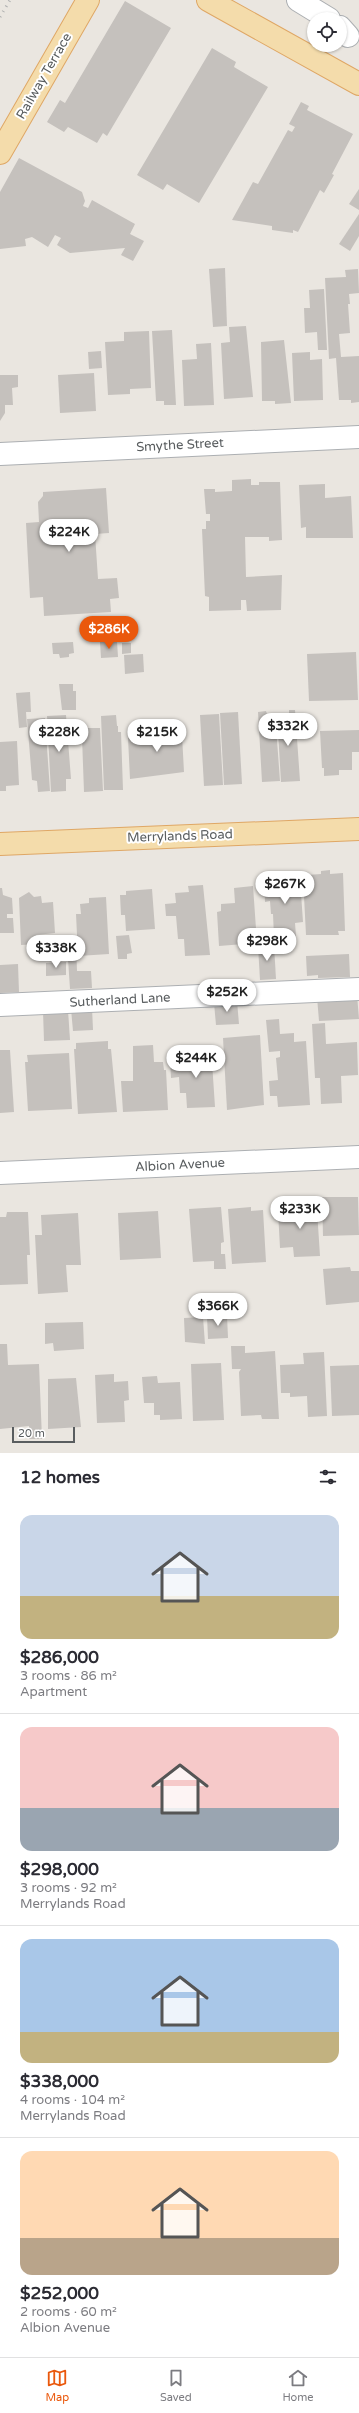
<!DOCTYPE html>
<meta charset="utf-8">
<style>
:root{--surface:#fff;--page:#f7f7f7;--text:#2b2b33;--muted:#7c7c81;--line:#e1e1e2;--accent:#ea580c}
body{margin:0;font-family:"Varela Round",sans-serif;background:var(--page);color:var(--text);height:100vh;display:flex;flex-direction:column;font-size:15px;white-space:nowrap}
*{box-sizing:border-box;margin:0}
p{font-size:13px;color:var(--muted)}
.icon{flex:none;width:22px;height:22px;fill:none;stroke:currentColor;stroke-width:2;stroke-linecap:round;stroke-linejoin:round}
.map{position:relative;height:1453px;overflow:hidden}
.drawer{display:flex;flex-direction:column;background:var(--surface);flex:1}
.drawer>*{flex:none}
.controls{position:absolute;left:307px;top:12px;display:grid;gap:8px}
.controls a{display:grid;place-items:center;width:40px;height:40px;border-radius:50%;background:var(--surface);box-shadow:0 1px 3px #0004;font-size:20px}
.scale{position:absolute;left:12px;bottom:10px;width:63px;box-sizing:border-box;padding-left:4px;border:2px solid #595d5f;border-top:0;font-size:11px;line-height:14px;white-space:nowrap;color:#595d5f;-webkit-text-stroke:3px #fff;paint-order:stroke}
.price{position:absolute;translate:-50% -34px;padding:0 9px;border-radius:14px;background:#fff;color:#222;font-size:13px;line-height:26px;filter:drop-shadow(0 1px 2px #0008)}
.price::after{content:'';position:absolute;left:50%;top:24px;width:12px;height:9px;margin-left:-6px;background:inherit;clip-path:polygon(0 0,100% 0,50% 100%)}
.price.current{background:var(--accent);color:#fff}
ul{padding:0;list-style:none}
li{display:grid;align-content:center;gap:8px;height:212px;padding:0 20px}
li+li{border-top:1px solid var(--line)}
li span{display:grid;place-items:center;height:124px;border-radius:12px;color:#555}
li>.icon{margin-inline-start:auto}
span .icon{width:72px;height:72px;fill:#fffc;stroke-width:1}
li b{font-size:17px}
h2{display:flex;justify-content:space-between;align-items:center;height:48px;padding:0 20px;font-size:17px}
.tab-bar{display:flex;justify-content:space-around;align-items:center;height:56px;border-top:1px solid var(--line);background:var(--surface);font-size:11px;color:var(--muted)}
.tab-bar a{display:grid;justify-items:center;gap:2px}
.tab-bar .current{color:var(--accent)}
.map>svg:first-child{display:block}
.building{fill:#c5c1bd}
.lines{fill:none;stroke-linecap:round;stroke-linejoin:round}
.minor-casing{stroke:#acafb2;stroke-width:24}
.major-casing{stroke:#dfa765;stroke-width:24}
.minor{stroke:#fff;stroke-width:22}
.major{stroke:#f4dcab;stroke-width:22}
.rail{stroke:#afb0b0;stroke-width:3;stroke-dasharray:1 5;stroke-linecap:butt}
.labels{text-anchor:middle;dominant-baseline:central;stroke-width:4;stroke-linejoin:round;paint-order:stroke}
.street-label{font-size:13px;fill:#595d5f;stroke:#fff}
</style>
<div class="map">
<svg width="359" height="1453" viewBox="0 0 359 1453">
<rect width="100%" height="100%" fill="#eae6e0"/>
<g class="building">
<path d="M125 1 171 28 107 136 103 133 97 143 68 127 64 132 47 122 60 100 65 103Z"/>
<path d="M212 48 236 62 234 67 268 87 199 203 167 184 163 190 137 175Z"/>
<path d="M301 102 309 106 307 110 353 134 332 174 334 175 324 193 320 190 298 232 293 230V233L272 230V226L232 220 253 182 258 184 288 130 292 132 295 127 289 124Z"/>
<path d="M19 158 82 192 85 201 83 206 88 208 92 200 135 224 130 234 144 241 133 261 121 255 125 248 70 253 57 245 61 238 55 235 48 247 32 237 25 239 26 246 0 249V192Z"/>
<path d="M359 189V210L349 204Z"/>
<path d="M359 214V236L350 251 339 244Z"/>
<path d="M225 268 227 326 213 327 209 269Z"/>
<path d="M358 269 359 293 349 294 350 304H348L350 333 339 334 341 357 359 356V402L351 403V400H339L336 358 329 359 325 278 346 277 345 270Z"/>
<path d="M324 289 327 350H318L317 332 305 333 304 308H310L309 290Z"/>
<path d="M246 326 253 397 224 399 221 343 230 342 229 327Z"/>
<path d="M172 330 176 405H164V401H156L152 331Z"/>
<path d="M149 331 151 388 130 389V394L108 395 105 342 124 341V332Z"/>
<path d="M284 340 291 403 275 404V401H262L261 342Z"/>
<path d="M211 343 214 405 184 406 182 360 197 359 196 344Z"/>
<path d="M101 351 102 368 89 369 88 352Z"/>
<path d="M310 352V360L322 359 323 400 294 401 292 353Z"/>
<path d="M94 373 96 411 60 413 58 375Z"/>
<path d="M0 375H18V387L12 388 13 405H5V413L0 421Z"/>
<path d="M251 479V485H259V482H280L282 540 269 541V537H245L246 577 282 575 281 610 247 611 246 600H241V610L209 611V597L205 596 202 529H206V521H210V514H206L204 489H215V492L232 491V480Z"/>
<path d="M325 484V498L351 496 353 538H306V527L301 528 299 485Z"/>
<path d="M106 488 109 533 95 534 98 579 117 578 119 598 110 599 111 612 44 616 43 597 30 598 26 523 39 522 38 502 43 496V492Z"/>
<path d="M117 641 118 657 101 658 100 642Z"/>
<path d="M73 642 74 653 69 654V657L60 658 59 654H53L52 643Z"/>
<path d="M122 643H131V653L122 654Z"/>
<path d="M356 652 358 700 309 701 307 654Z"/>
<path d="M143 654 144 672 125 674 124 655Z"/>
<path d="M59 684H73V691H76V710H62Z"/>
<path d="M30 692 31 712H26L27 727 19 728 16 693Z"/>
<path d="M289 710H295L300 781 281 782 277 714H289Z"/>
<path d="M266 711 267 714 275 713 280 781 262 782 258 712Z"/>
<path d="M238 712 242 784 224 785 220 713Z"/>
<path d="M219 714 223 785 204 786 200 715Z"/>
<path d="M66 715 71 779H66V791L51 792 47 716Z"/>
<path d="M116 715 117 726H118V732H121L123 790H104L101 716Z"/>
<path d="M45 718 50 791 38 792 37 781 32 780 27 719Z"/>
<path d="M177 721 178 735H182L184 772 130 779 128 738 149 736V732L164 731 163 722Z"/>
<path d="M84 728H100L103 791 84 792 82 737 84 736Z"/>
<path d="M359 730V752H352V770H339V775L324 776V768H322L320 731Z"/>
<path d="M17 741 19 785 6 786V791H0V742Z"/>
<path d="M330 870V874L343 873 345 931H338L339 935H306L304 896 308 895 307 875 321 874V871Z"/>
<path d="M300 879 303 922 295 923 296 936 274 937 273 914H271L270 901 265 902 264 881Z"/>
<path d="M203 885 210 955 185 956 184 939H178L176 916H166L165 904 176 903 175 893 189 892 188 886Z"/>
<path d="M253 886 257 943 219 946 217 912 221 911V904L235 903 234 888Z"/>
<path d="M0 888H2L3 895 12 898 13 914H7V918H13L14 933H0Z"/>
<path d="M152 889 155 929 126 931 125 915H121L120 895H126V891Z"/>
<path d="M29 892 34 897 41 896 42 903 53 902 55 933 36 935 37 944 21 945 19 898Z"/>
<path d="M106 897 109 954 78 956 76 914H81L80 904 89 903V898Z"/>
<path d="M129 935 132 953 127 954V959H118L116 936Z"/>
<path d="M65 941 66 960 53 961 52 942Z"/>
<path d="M76 943 77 971H91L92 988 70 989 67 944Z"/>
<path d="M274 945 276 979 260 980 258 946Z"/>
<path d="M349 954 350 977 318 978V975L307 976 306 956Z"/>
<path d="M66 962V975L46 976V963Z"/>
<path d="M18 964 19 992 0 993V965Z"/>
<path d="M357 995 359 1019 319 1021 317 997Z"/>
<path d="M237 1001 239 1024 216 1025 214 1003Z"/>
<path d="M92 1007 93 1030 73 1031 71 1009Z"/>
<path d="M68 1010 70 1040 44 1041 43 1011Z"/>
<path d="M279 1019 280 1034 294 1033V1042L306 1041 310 1105 278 1107 277 1096H270L269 1081 278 1080 276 1058 280 1057V1051L269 1052 266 1020Z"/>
<path d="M325 1023 326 1044 357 1042 358 1075 341 1076 342 1103 321 1104 320 1078H315L312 1024Z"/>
<path d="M260 1035 264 1105 227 1110 223 1038Z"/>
<path d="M108 1041V1049H111L117 1112 78 1114 74 1049H76V1043Z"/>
<path d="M153 1045 154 1062H163L164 1070H166L168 1110 123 1112 121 1081H133V1046Z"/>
<path d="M0 1050H10L14 1112 0 1113Z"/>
<path d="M215 1051V1062H212L215 1107 187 1108 186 1093H180L179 1077 171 1078 170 1061 190 1059 189 1052Z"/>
<path d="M69 1053 72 1109 28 1111 25 1062H28L27 1055Z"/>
<path d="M322 1197H358L359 1235 323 1236Z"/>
<path d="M314 1202 315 1209 317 1210 320 1256 294 1257 293 1247 280 1248 278 1211 292 1208 291 1203Z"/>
<path d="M221 1207 224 1242 221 1243V1254H225L226 1269H214V1261L193 1262 189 1209Z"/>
<path d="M251 1207V1211L263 1210 266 1262 232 1264 228 1209Z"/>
<path d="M158 1211 161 1258 120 1260 118 1213Z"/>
<path d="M7 1212H28L30 1255H27L28 1284 0 1285V1217H6Z"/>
<path d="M78 1213 81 1265H66L68 1292 38 1294 35 1235H42L41 1215Z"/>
<path d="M350 1267 351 1271H359V1302L326 1305 323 1269Z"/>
<path d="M227 1315 228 1338 208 1339 207 1316Z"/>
<path d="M203 1317 205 1344 185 1342 184 1318Z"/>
<path d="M83 1322 84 1349 54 1351 53 1343 45 1344V1323Z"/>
<path d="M0 1344H7L8 1365 39 1364 42 1439H29V1426L0 1429Z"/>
<path d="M231 1346H245V1353L275 1351 279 1419H262L261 1415 241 1416 239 1372 241 1369H232Z"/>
<path d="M324 1352 327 1416 308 1417 307 1396 290 1397V1393H281L280 1365 304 1364 303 1353Z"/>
<path d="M221 1363 224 1420 193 1421 191 1364Z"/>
<path d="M359 1365V1415L332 1416 330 1366Z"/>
<path d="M114 1374V1382L128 1381 129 1400 124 1401 125 1422 97 1423 95 1375Z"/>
<path d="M157 1376 158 1383 180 1382 182 1419 160 1420V1415H154V1403H144L142 1377Z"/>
<path d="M76 1378 81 1427 48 1429V1379Z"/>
</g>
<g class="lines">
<defs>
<g id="minor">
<path d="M298 0 329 19"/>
<path d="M340 27 348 36"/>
<path d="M0 454 359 437"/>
<path d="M0 1005 359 989"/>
<path d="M0 1173 359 1157"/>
</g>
<g id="major">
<path d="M208 0 359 84"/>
<path d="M0 153 88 0"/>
<path d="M0 844 359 829"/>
</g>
</defs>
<use href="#minor" class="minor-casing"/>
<use href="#major" class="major-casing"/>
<use href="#minor" class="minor"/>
<use href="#major" class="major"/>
<path class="rail" d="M0 17 10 0"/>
</g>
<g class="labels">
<g class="street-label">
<text transform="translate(44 76) rotate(-60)">Railway Terrace</text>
<text transform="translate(180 445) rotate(-3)">Smythe Street</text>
<text transform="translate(180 836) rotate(-2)">Merrylands Road</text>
<text transform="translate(120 1000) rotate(-3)">Sutherland Lane</text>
<text transform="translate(180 1165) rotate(-3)">Albion Avenue</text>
</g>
</g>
</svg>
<div class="controls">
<a><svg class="icon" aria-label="locate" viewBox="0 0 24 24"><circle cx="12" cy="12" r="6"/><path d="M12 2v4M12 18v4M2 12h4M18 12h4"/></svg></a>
</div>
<div class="scale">20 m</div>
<b class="price" style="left:69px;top:553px">$224K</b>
<b class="price current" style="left:109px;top:650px">$286K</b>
<b class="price" style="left:288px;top:747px">$332K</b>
<b class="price" style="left:59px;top:753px">$228K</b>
<b class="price" style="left:157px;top:753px">$215K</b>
<b class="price" style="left:285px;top:905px">$267K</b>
<b class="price" style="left:267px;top:962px">$298K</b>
<b class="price" style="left:56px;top:969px">$338K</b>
<b class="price" style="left:227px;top:1013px">$252K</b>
<b class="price" style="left:196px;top:1079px">$244K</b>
<b class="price" style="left:300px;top:1230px">$233K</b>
<b class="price" style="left:218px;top:1327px">$366K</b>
</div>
<section class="drawer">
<h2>12 homes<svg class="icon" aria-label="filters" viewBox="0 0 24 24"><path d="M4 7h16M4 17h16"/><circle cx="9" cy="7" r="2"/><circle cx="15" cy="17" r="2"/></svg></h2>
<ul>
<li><span style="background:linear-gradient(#c9d6e8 65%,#c2b280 0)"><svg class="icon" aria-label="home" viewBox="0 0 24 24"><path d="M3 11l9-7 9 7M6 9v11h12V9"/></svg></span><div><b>$286,000</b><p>3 rooms · 86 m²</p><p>Apartment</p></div></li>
<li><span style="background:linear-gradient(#f6c9c9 65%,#9aa5b1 0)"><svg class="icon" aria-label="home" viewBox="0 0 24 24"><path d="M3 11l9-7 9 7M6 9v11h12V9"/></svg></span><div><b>$298,000</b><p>3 rooms · 92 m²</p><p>Merrylands Road</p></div></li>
<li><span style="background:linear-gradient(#a9c7e8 75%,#c2b280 0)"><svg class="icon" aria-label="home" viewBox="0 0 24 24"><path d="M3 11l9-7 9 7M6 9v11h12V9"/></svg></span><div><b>$338,000</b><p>4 rooms · 104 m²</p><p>Merrylands Road</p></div></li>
<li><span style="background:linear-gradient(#ffd9b3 70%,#b9a48a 0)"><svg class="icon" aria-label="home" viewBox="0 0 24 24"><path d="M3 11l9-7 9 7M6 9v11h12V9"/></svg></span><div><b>$252,000</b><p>2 rooms · 60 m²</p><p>Albion Avenue</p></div></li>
</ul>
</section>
<nav class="tab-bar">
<a class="current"><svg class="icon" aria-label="map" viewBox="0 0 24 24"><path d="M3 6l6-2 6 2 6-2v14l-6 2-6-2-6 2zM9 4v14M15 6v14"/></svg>Map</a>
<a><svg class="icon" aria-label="saved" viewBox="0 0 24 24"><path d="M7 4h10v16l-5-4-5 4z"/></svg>Saved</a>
<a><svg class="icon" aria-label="home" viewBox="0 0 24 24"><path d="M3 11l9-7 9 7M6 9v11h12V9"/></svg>Home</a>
</nav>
